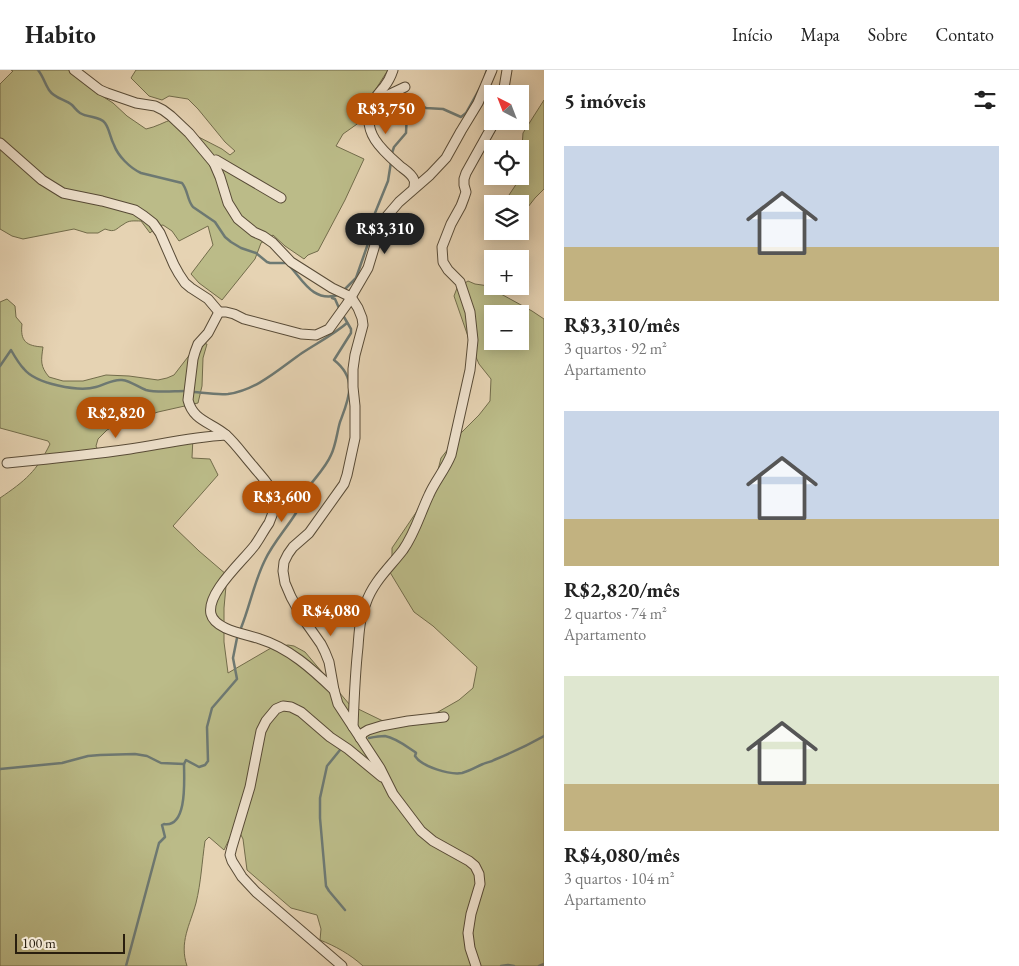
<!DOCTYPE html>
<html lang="pt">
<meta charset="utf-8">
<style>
:root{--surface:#fff;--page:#f2f2f2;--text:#222;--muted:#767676;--line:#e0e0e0;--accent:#b45309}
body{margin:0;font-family:"EB Garamond",serif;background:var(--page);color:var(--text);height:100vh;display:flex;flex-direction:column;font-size:19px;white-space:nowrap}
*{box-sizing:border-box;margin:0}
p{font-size:16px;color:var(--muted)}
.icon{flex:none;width:28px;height:28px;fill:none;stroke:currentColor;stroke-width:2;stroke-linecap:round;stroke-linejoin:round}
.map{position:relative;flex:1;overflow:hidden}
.drawer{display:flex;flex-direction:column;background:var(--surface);width:475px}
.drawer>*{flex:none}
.needle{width:32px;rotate:318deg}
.fabs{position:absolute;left:484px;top:15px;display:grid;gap:10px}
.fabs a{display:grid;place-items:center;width:45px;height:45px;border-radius:0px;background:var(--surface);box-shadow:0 2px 12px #0003;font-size:25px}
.scale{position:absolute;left:15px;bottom:12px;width:110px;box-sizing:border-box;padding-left:5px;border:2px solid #291e0e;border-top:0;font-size:14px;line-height:18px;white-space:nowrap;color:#291e0e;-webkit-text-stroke:4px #efe2ce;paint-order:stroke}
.price{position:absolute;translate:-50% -42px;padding:0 11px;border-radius:18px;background:var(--accent);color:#fff;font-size:16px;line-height:32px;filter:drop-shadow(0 1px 2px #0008)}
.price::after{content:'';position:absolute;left:50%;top:30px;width:15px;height:11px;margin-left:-8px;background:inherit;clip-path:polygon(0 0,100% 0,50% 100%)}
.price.current{background:#222;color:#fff}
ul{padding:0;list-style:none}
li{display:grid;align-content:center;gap:10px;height:265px;padding:0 20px}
li span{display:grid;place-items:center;height:155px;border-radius:0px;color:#555}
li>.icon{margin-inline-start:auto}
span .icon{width:90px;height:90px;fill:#fffc;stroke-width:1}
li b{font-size:21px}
h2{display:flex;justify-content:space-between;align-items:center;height:60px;padding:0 20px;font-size:21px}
header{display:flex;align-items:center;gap:30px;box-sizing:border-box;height:70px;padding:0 25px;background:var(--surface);border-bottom:1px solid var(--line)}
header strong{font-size:24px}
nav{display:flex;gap:28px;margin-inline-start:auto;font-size:18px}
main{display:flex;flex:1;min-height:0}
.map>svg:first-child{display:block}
.green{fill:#bb8;stroke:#726c4b;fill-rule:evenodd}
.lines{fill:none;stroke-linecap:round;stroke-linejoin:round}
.stream{stroke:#6d7973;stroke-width:2.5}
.minor-casing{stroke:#584b37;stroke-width:11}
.minor{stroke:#efe2ce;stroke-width:9}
</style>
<header>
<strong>Habito</strong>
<nav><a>Início</a><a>Mapa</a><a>Sobre</a><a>Contato</a></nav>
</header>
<main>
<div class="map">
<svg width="544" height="896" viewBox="0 0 544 896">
<rect width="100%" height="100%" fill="#e6d3b3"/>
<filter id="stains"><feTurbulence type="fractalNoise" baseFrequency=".004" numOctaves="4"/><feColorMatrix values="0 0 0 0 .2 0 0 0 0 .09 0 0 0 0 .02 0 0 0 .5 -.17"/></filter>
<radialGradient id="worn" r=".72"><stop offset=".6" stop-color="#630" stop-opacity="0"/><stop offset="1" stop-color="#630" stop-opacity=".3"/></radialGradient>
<g class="green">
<path d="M11 0H71L99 24 113 33 127 46 146 59C156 57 164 52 173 49L185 60 222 79 230 85 235 81 225 72 198 39 188 29 169 26 162 30 149 26 131 8 136 0H388L365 36V42H366L360 52 343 64 336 76 364 89 345 130 318 181 308 185 304 189 285 176 273 165 261 173 255 189 222 230 199 213 191 204 213 175 208 156 179 171 172 161 163 155 158 156 150 163 141 151C134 151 129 150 124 154 115 159 116 163 105 159L98 163H87L74 159 23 169 12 166 0 159V14L13 1Z"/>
<path d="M544 30V119L535 128 521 146H520V134H503L517 113 518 106H520L523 63Z"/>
<path d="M468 211 475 214 489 216 501 224 532 241 544 249V896H363C350 884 335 876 320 870L321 859 317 845 291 838 247 800 243 769 236 755 224 780 209 767 205 771C202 791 201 813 196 833 190 855 179 872 187 896H0V428C25 411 37 401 50 374L48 371 0 358V232L7 229 15 236 16 247 22 254C20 271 26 276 43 277 41 291 40 296 49 307L63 311H83L106 305 129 306 158 310 167 308 174 305 194 279 201 273 207 274 203 288 202 316 198 333 158 342 137 349 120 353 107 360 98 369 96 376 100 385 193 367 192 388 210 389 218 405 173 456 199 481 227 505 224 538V572L228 603 271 578 288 575 294 576 305 582 350 635 385 652 424 650 459 630 473 618 477 597 433 556 414 542 388 499 392 485V478L434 416 441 388 460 364 479 345 490 331 491 309 479 294 472 278 454 226 457 218ZM492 244H520V271H492Z"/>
</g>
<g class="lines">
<g class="stream">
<path d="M38 0C43 6 45 14 49 20 55 29 65 29 72 35 75 38 77 41 80 43 88 48 100 46 105 53 110 60 110 68 114 75 118 86 130 98 141 103L182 113C188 120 187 130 193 137L215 152 225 167 231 172 241 178 256 183 267 192 270 193H287C302 208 312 233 338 225"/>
<path d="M485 6 487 0"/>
<path d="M392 83 394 77 406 63 407 42 410 34 414 31 426 38 443 39 461 47 466 43 480 18"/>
<path d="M345 219 356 208 363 188 371 165 375 143 388 111 391 92"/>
<path d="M332 228 335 229 339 238"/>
<path d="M0 296 11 280C15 287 19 294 24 299 36 314 79 322 96 317 105 315 112 309 122 310 131 311 138 317 146 320 157 323 174 321 185 321"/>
<path d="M194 322C205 323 217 325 228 324 257 320 279 299 302 283 317 273 333 265 347 253"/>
<path d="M241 558C250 536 254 512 265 490 273 473 286 459 296 443 301 435 302 426 307 419 315 408 326 397 331 385 336 375 337 362 340 352 349 328 358 309 334 290L351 263V259L344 247"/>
<path d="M369 668C374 667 380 666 385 666 396 668 406 676 415 682L416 683 415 686C422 697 450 705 462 703 470 701 476 697 483 694 487 692 491 692 494 690 511 683 528 675 544 666"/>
<path d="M340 680 327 696 320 728V748L326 816 329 821 345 840"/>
<path d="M0 699 62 693 88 686 100 685 135 684 147 686 161 693 184 694 186 690 199 697 205 695 208 691 207 657 212 638 237 609 233 588 237 568"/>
<path d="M126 896 159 773 165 767 162 755 164 754C188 758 184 708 184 694"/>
<path d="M501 896 508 895 514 896"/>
<path d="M539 896 544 894"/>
</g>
<defs>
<g id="minor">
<path d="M74 0 100 20 107 23 136 33 155 36 163 40 171 46 189 63 214 93 220 107 228 133 238 149 254 162 263 166 273 173 291 192 332 218 351 227 358 238 362 248 363 255 355 285 353 299V317L355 336V368L347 405 344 414 309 463 293 477 288 484 284 492 283 501 285 513 291 527 302 547 321 574 325 582 329 592 334 620 338 634 380 698 393 724 421 761 433 771 469 791 475 796 479 804 480 814 471 844 468 863 470 878 476 896"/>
<path d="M393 0C391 6 388 12 384 17 379 23 373 29 371 37 362 63 382 80 400 96 405 100 412 104 414 110 415 112 414 115 414 118"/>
<path d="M503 24 507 0"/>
<path d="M374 37 386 26 405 17"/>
<path d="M0 73 42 110 63 123 102 131 135 140 144 146 153 153 160 163 174 195 179 204 185 213 191 218 208 229 219 242"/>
<path d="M214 93 216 90 281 128"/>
<path d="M219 242 208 263 198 274 195 282 193 289 188 330C193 351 211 352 226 365 236 374 244 386 253 396 260 405 268 412 273 423 277 433 273 444 269 453 264 460 260 468 255 475 243 491 206 523 211 544 215 560 246 564 260 569 289 578 312 599 334 620"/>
<path d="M219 242H226L234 244 244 249 301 264 316 265 329 259 347 234 368 198 378 165 387 146 399 132 430 105 446 88 461 61 478 33 492 0"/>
<path d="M7 393C48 389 89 385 130 379 162 374 193 367 226 365"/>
<path d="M353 657C354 630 355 604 358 577 359 562 360 547 366 533 373 512 390 497 403 480 415 463 420 444 429 425 435 411 445 400 451 385L470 300 473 270 470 242 460 212 448 200 443 192 442 177 451 154 461 136 464 128 466 122 464 115V109L466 103 495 51"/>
<path d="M360 668 363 663 368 660 381 656 408 651 444 647"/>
<path d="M342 896 256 822 242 807 232 791 230 785 232 777 250 717 261 661 266 651 276 639 283 636 291 637 301 642 330 667 348 679 382 707"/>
</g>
</defs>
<use href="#minor" class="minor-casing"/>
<use href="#minor" class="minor"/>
</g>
<rect width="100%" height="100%" filter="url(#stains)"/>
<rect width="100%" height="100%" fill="url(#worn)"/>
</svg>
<div class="fabs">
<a><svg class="needle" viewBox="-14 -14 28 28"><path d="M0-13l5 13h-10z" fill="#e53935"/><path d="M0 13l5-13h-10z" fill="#767676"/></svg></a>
<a><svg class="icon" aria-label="locate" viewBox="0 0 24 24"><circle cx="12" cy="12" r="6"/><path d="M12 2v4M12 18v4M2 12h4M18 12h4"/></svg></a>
<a><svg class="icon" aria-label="layers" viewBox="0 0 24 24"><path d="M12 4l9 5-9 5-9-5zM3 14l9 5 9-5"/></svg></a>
<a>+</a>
<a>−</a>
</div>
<div class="scale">100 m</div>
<b class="price" style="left:386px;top:65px">R$3,750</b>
<b class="price current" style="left:385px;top:185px">R$3,310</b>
<b class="price" style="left:116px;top:369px">R$2,820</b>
<b class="price" style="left:282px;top:453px">R$3,600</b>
<b class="price" style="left:331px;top:567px">R$4,080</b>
</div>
<section class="drawer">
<h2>5 imóveis<svg class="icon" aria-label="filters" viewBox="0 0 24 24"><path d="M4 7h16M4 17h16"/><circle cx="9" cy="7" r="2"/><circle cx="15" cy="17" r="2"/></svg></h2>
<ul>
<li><span style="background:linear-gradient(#c9d6e8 65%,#c2b280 0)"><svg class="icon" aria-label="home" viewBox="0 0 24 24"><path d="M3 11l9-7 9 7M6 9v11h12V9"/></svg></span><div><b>R$3,310/mês</b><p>3 quartos · 92 m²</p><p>Apartamento</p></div></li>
<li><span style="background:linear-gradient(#c9d6e8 70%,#c2b280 0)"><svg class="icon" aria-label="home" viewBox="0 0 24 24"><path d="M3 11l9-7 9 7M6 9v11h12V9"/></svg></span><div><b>R$2,820/mês</b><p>2 quartos · 74 m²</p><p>Apartamento</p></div></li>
<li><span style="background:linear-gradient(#dfe7d0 70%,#c2b280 0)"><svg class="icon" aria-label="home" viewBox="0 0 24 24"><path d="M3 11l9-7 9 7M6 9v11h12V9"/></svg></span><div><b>R$4,080/mês</b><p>3 quartos · 104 m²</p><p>Apartamento</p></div></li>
</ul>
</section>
</main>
